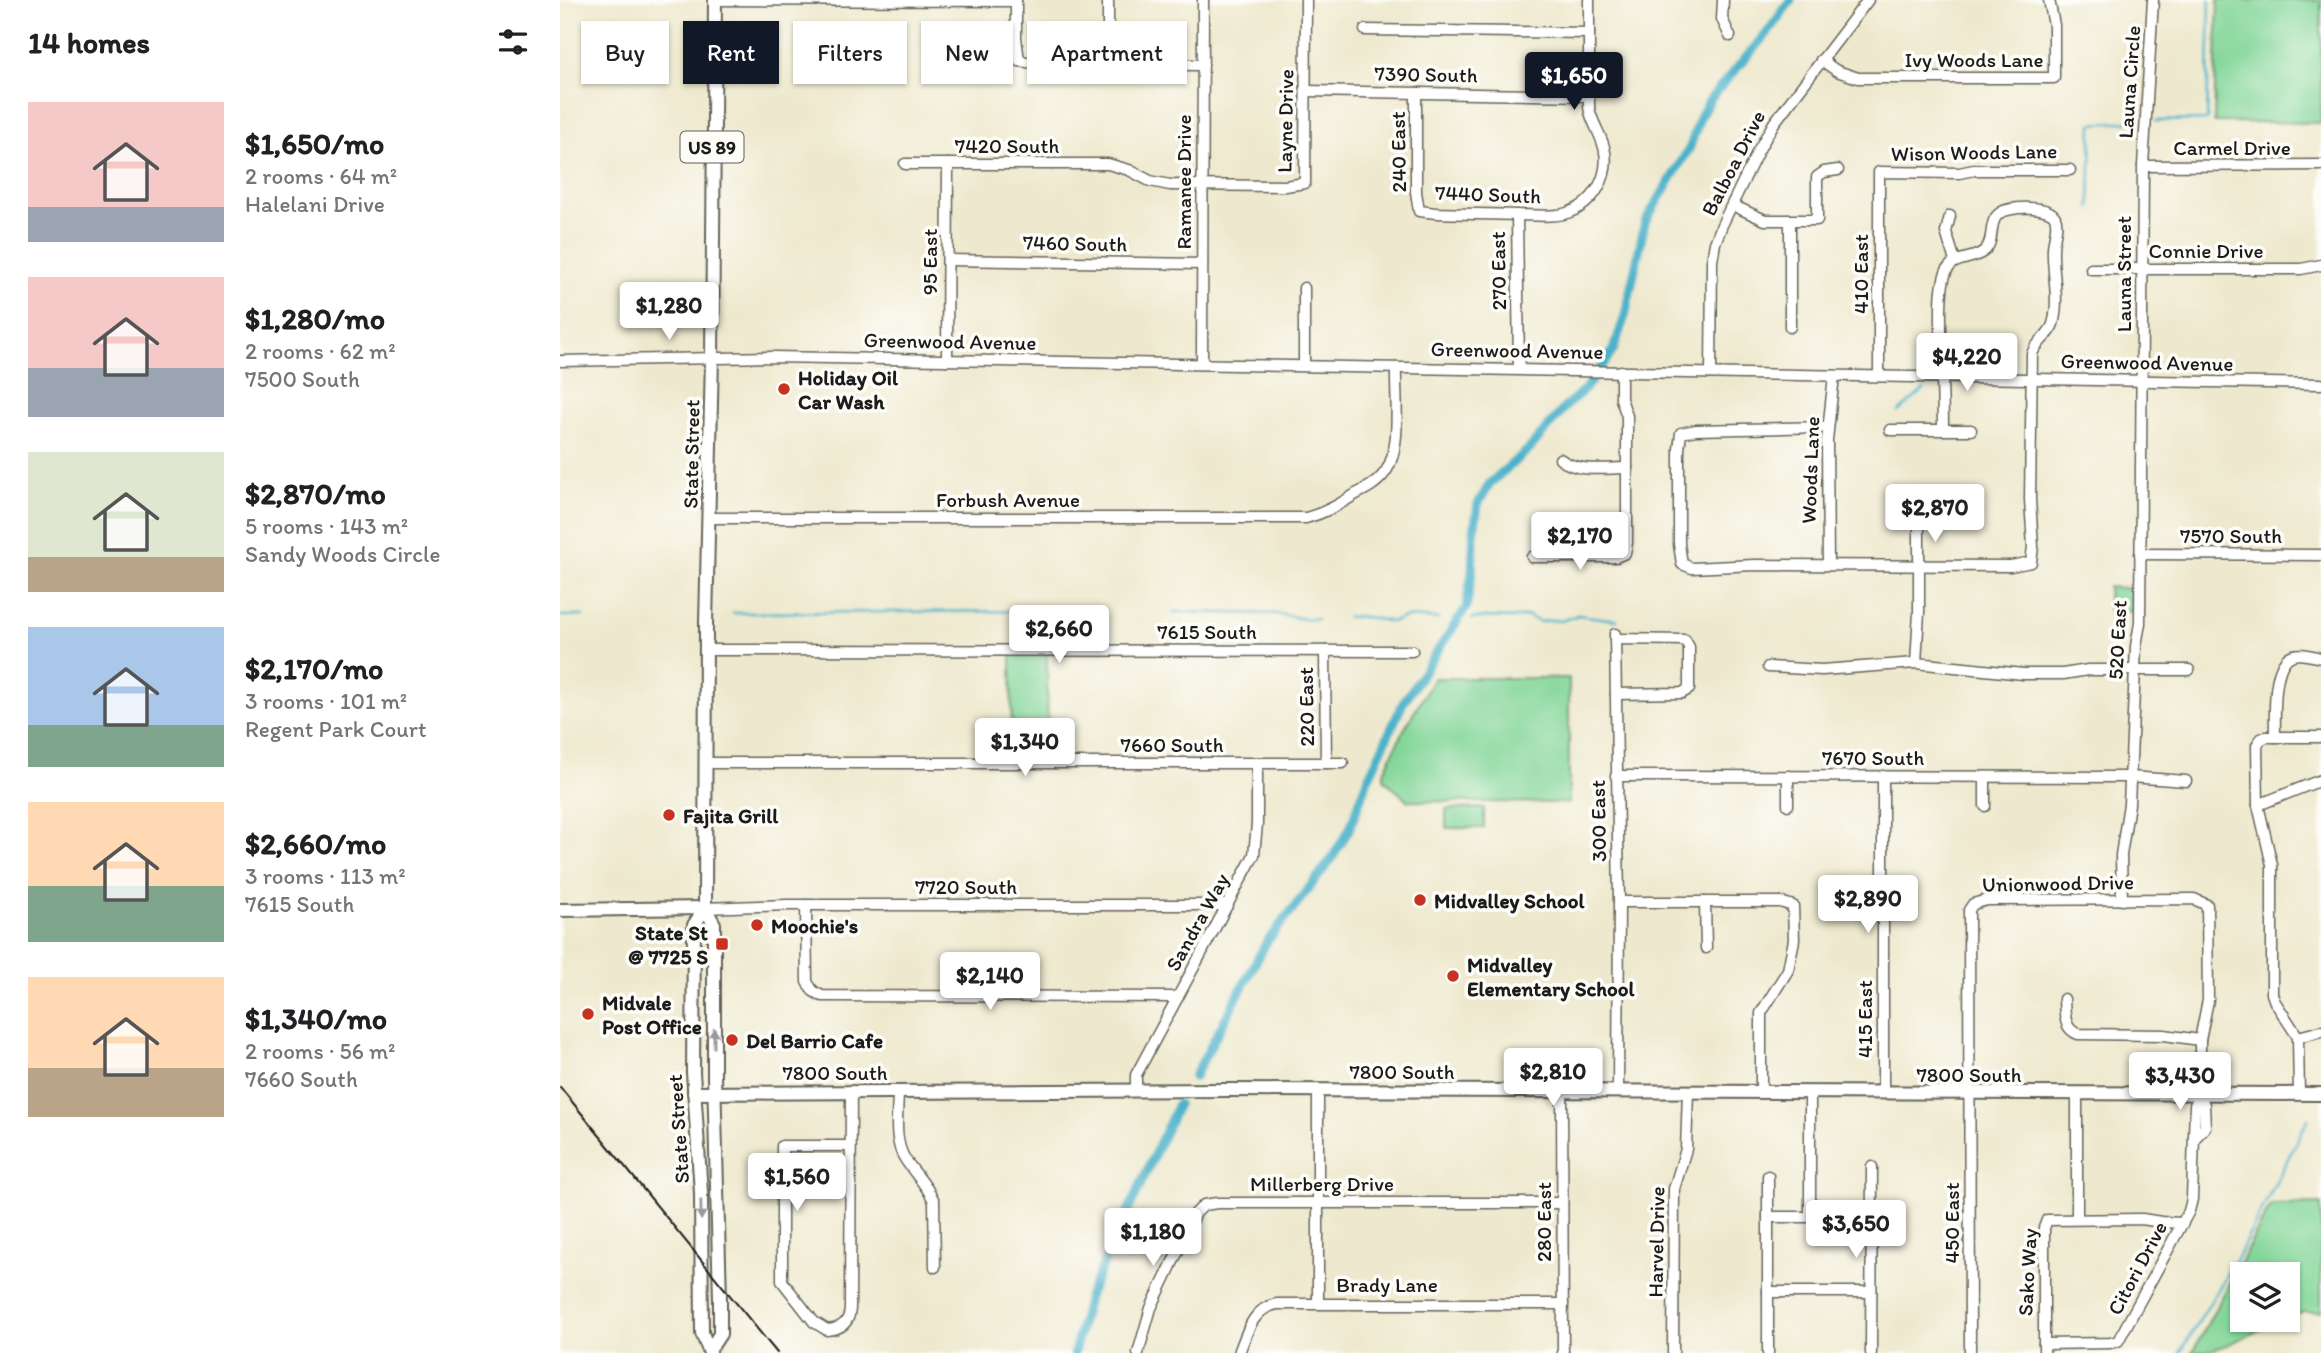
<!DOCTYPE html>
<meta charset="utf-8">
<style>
:root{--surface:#fff;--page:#f2f2f2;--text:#202124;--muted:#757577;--accent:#111827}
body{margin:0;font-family:Itim,sans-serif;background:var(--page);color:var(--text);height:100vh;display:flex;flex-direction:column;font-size:26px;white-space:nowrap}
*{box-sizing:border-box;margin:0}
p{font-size:23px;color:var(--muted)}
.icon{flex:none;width:38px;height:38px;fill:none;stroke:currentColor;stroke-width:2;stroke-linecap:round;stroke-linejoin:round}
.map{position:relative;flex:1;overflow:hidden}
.details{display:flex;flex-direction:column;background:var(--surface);width:560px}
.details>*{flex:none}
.banner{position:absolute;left:21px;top:21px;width:665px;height:63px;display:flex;gap:14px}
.buttons{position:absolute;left:1670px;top:1262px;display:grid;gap:14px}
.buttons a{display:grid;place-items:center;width:70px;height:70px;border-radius:0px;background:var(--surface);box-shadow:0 2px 5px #0004;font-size:35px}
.price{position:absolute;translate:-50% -60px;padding:0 16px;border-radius:7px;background:#fff;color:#222;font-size:23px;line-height:46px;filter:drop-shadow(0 2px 4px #0008)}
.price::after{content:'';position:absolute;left:50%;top:42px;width:21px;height:16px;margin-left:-10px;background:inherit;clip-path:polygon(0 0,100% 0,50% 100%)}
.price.active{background:var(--accent);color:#fff}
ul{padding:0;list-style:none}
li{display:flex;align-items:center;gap:21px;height:175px;padding:0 28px}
li span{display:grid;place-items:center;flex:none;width:196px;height:140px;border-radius:0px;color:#555}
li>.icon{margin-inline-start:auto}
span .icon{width:84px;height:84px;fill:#fffc;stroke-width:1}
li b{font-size:30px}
h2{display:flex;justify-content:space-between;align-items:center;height:84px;padding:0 28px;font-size:30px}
.tag{padding:0 24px;border-radius:0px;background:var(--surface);box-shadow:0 2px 5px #0004;font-size:24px;line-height:63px}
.tag.active{background:var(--accent);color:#fff}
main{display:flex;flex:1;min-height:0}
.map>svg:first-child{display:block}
.green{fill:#83d699;stroke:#50795a;stroke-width:2}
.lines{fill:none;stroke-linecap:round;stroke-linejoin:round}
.stream{stroke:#4cb2cb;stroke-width:2.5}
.canal{stroke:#4cb2cb;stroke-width:9}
.minor-casing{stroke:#66645a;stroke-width:13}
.major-casing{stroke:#66645a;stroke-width:16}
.minor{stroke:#fff;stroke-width:10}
.major{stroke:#fff;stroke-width:12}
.tram{stroke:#1c1c1c;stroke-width:2}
.oneway{fill:#999}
.poi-dot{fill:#c8321e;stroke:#fdfcf7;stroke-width:2.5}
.labels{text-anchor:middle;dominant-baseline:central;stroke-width:7;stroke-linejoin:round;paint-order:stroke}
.shield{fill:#fdfcf7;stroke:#605f5e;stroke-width:2}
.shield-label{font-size:19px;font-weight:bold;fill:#1c1c1c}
.street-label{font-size:21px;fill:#1c1c1c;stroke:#fdfcf7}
.poi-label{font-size:21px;font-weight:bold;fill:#1c1c1c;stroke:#fdfcf7;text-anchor:start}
</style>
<main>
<section class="details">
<h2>14 homes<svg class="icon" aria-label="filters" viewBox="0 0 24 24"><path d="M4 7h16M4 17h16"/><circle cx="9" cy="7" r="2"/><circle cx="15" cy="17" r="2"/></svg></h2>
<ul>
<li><span style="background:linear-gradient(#f6c9c9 75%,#9aa5b1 0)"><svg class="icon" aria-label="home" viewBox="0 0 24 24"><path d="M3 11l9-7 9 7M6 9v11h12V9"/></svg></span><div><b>$1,650/mo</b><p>2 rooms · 64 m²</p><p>Halelani Drive</p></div></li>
<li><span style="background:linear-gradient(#f6c9c9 65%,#9aa5b1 0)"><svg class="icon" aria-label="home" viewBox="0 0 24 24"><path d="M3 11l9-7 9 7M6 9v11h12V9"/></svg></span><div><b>$1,280/mo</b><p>2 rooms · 62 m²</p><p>7500 South</p></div></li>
<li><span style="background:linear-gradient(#dfe7d0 75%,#b9a48a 0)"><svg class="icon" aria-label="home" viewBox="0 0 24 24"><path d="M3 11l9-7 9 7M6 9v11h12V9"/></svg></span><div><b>$2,870/mo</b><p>5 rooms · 143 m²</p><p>Sandy Woods Circle</p></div></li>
<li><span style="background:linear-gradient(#a9c7e8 70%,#7fa58c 0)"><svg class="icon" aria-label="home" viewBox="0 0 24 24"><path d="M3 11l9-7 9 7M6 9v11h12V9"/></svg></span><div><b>$2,170/mo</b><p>3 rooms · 101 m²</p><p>Regent Park Court</p></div></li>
<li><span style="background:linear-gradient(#ffd9b3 60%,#7fa58c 0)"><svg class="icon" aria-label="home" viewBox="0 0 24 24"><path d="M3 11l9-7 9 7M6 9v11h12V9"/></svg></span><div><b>$2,660/mo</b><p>3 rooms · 113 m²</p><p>7615 South</p></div></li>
<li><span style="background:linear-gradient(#ffd9b3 65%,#b9a48a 0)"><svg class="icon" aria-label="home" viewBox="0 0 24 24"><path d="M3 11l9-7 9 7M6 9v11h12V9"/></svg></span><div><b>$1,340/mo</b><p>2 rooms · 56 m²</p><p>7660 South</p></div></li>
</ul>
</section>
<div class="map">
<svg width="1761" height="1353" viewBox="0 0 1761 1353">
<rect width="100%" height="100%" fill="#fdfcf7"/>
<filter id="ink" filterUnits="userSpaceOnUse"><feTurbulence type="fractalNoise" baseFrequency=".0143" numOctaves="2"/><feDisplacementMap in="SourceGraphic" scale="14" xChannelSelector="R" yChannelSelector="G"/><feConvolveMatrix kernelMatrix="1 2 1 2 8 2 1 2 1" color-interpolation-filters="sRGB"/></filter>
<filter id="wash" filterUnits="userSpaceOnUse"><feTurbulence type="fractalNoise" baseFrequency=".00686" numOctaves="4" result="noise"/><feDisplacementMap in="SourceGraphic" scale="28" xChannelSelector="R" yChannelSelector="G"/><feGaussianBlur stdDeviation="1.57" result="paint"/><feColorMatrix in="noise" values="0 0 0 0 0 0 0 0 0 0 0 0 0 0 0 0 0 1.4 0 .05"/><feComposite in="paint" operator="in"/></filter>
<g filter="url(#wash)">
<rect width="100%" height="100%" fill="#eee9ce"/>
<g class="green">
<path d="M1658 0H1761V123L1654 122Z"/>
<path d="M1548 587 1571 588 1572 612H1549Z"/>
<path d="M487 654 488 753H452L451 655Z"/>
<path d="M874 678H1009V803L848 801 824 779V772L841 735Z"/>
<path d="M924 808V828H886V809Z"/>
<path d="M1761 1204V1312H1744L1727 1318V1274H1682V1320H1722C1694 1330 1661 1353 1632 1353L1711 1205Z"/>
</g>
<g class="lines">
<g class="stream">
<path d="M1596 121 1647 120 1650 0"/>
<path d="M1530 208 1532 124 1575 121"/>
<path d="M1338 412 1364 390"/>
<path d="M613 612 718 614 745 619H757"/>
<path d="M173 613 473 611"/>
<path d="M0 616H23"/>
<path d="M787 617H807L832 622 847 617 878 619"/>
<path d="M912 619 925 617 954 618 968 616 980 622 992 620 1001 621 1018 615 1057 620"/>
<path d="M1620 1353 1681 1251 1748 1119"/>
</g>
<g class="canal">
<path d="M634 1077 706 943 771 860 790 828 808 779 843 703 906 608 912 573 914 532 918 504 930 483 969 449 1008 404 1025 389 1053 351 1065 316 1085 222 1130 147 1140 117 1151 98 1207 33 1231 0"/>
<path d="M514 1353 528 1297 618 1104"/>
</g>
</g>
</g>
<g filter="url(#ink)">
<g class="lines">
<defs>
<g id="minor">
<path d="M155 0 456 1"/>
<path d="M456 0V37L459 61 482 64 643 65"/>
<path d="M1163 0 1162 19 1170 36"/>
<path d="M805 30 1029 33"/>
<path d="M1261 60 1277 71 1298 78H1494V25L1489 0"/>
<path d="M548 64V0"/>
<path d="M746 91 1029 96"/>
<path d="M856 93V192L859 211 876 213C903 214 930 214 957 215 973 215 994 218 1010 212 1034 203 1049 177 1045 152 1043 136 1031 123 1029 107V0"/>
<path d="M345 164H548L569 170 590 181 610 185 725 186 745 183 746 0"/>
<path d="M1583 166 1761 165"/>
<path d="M1172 205 1205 220H1257V177L1264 172 1278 170"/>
<path d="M957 215 959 369"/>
<path d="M1390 216 1386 232 1395 261"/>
<path d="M388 260 642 264"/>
<path d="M1531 269H1741L1761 265"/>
<path d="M1230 327V220"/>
<path d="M387 360 388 164"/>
<path d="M0 361 213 357 1761 384"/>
<path d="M642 364 643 0"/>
<path d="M744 366V288"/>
<path d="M1151 373 1152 261 1155 243 1162 225 1198 151 1214 123 1308 0"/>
<path d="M1319 376V172L1399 173 1414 170H1510"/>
<path d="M1268 427 1136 430 1121 433 1119 449V544L1122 564 1132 568 1194 565 1451 566 1471 562 1473 547 1470 499 1472 354C1476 342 1489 336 1493 324 1500 300 1492 273 1493 249 1493 239 1499 226 1495 217 1489 205 1450 206 1440 213 1427 222 1436 241 1424 251 1411 262 1392 254 1385 275 1380 291 1381 311 1381 328 1381 362 1383 396 1383 430"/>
<path d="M1330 430H1411"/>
<path d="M1000 459C1018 473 1045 468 1067 468"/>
<path d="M149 518H746C765 513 780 504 796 494 806 489 816 484 823 475 843 452 835 398 836 368"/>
<path d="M1580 554 1761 555"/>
<path d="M972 557H1056L1065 553 1067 543V416L1061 399V371"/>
<path d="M1268 565 1267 440 1274 376"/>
<path d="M1055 634 1059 902 1058 1092"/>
<path d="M1055 639 1125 640 1129 647V689L1122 693 1056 694"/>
<path d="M147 650 852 651"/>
<path d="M765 651 766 763"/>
<path d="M1356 663 1359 612V521"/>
<path d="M1208 667 1262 670 1356 663 1463 674H1503L1528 670H1629"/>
<path d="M1715 737C1715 718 1712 669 1729 657 1737 651 1752 656 1761 658"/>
<path d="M147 763H783"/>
<path d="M1056 776 1570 777 1626 781"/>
<path d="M1228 776V805"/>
<path d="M1323 776V1093"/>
<path d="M1425 777V806"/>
<path d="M1698 805 1761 780"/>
<path d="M1562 900 1561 855 1569 804 1576 646 1580 623 1583 166 1593 0"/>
<path d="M1059 902H1220L1233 906 1234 940 1228 970 1201 1013V1092"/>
<path d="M1145 902 1146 948"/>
<path d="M246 905 247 982 253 991 262 996 618 997"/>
<path d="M145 908 227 905H668"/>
<path d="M1504 999C1505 1012 1503 1029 1518 1034L1604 1035 1640 1040"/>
<path d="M1738 1037 1761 1031"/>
<path d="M758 1090V1304"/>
<path d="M338 1091C338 1112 333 1141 345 1159 354 1173 367 1185 374 1201L375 1267"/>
<path d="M576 1091V1075L694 855 697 824V763"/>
<path d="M1002 1092 1003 1353"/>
<path d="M1250 1093V1217"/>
<path d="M1517 1094V1218"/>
<path d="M1739 1094 1738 1037 1715 1002 1712 994V865L1698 805 1697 745 1701 739 1706 737H1761"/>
<path d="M1634 1139 1645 1127 1644 1105 1640 1094"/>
<path d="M290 1146H222V1281L254 1322 267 1330C281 1329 289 1323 290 1309L291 1091"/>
<path d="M1208 1217H1311"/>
<path d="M1208 1292H1311"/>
<path d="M578 1353 591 1308 636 1213 644 1205 657 1203H1002"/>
<path d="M679 1353C687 1332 693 1308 717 1304H1003"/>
<path d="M1113 1353 1114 1189 1126 1149 1128 1092"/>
<path d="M1208 1353V1176"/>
<path d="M1311 1353 1312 1167"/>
<path d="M1410 1353 1409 910 1413 904 1427 900 1634 899 1647 905 1648 1000 1640 1040V1094L1635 1105 1632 1199 1629 1211 1558 1341 1550 1343 1484 1344"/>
<path d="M1484 1353V1228L1487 1220 1582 1219 1601 1222 1623 1223"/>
</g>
<g id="major">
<path d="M145 908 134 925 133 1072 141 1193 142 1333 150 1353"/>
<path d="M0 910 145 908"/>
<path d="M134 1093 669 1090 1761 1094"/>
<path d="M150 1349 160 1334V1299L154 1076V924L145 908 146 624 152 357 155 0"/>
</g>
</defs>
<use href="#minor" class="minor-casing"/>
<use href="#major" class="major-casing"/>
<use href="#minor" class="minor"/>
<use href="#major" class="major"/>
<path class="tram" d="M0 1087 217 1353"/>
</g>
<defs><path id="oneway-solid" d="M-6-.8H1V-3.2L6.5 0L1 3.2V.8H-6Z" transform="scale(1.75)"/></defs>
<g class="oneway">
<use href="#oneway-solid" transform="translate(154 1038) rotate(-90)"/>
<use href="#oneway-solid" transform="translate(141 1210) rotate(89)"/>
</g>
</g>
<g class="poi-dot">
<circle cx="224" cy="389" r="7"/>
<circle cx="109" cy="815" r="7"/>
<circle cx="860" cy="900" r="7"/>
<circle cx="197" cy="925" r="7"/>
<rect x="155" y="937" width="14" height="14" rx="3.5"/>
<circle cx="893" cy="976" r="7"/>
<circle cx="28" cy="1014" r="7"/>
<circle cx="172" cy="1040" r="7"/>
</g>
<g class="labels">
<rect class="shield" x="120.5" y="131.5" width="63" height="31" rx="5"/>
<g class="shield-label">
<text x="152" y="147">US 89</text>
</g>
<g class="street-label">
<text x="1414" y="59">Ivy Woods Lane</text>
<text transform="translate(866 74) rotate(1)">7390 South</text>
<text transform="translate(1569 82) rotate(-86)">Launa Circle</text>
<text transform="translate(725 121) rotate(-89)">Layne Drive</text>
<text x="447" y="145">7420 South</text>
<text x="1672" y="147">Carmel Drive</text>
<text transform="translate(838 152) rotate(-91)">240 East</text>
<text transform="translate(1414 152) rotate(-1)">Wison Woods Lane</text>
<text transform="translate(1173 163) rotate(-63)">Balboa Drive</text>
<text transform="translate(623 182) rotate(-90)">Ramanee Drive</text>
<text transform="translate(928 194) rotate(2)">7440 South</text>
<text transform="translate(515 243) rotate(1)">7460 South</text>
<text x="1646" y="250">Connie Drive</text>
<text transform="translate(369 262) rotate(-90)">95 East</text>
<text transform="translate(938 271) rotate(-91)">270 East</text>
<text transform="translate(1300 274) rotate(-90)">410 East</text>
<text transform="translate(1563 274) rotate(-90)">Launa Street</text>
<text transform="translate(390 341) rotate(1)">Greenwood Avenue</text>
<text transform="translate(957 350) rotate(1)">Greenwood Avenue</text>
<text transform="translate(1587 362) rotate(1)">Greenwood Avenue</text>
<text transform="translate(131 454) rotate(-89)">State Street</text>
<text transform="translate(1250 470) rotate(-88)">Woods Lane</text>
<text x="448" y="499">Forbush Avenue</text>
<text x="1671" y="535">7570 South</text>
<text x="647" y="631">7615 South</text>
<text transform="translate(1557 640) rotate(-87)">520 East</text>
<text transform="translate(746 707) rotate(-91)">220 East</text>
<text x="612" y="744">7660 South</text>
<text x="1313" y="757">7670 South</text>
<text transform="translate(1038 821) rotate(-91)">300 East</text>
<text transform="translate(1498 883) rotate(-1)">Unionwood Drive</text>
<text x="406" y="886">7720 South</text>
<text transform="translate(637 922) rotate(-61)">Sandra Way</text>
<text transform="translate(1304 1019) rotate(-90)">415 East</text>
<text x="842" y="1071">7800 South</text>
<text x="275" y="1072">7800 South</text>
<text x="1409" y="1074">7800 South</text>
<text transform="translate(118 1129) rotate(-94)">State Street</text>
<text x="762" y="1183">Millerberg Drive</text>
<text transform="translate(983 1222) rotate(-90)">280 East</text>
<text transform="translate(1391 1223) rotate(-90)">450 East</text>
<text transform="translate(1096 1242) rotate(-89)">Harvel Drive</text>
<text transform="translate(1577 1268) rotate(-62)">Citori Drive</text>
<text transform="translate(1467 1272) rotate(-87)">Sako Way</text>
<text x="827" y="1284">Brady Lane</text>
</g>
<g class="poi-label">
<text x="238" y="377">Holiday Oil<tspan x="238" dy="24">Car Wash</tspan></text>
<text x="123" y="815">Fajita Grill</text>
<text x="874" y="900">Midvalley School</text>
<text x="211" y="925">Moochie's</text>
<text x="148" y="932" text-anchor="end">State St<tspan x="148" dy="24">@ 7725 S</tspan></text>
<text x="907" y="964">Midvalley<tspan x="907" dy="24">Elementary School</tspan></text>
<text x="42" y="1002">Midvale<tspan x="42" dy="24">Post Office</tspan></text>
<text x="186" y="1040">Del Barrio Cafe</text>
</g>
</g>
</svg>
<div class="buttons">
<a><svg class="icon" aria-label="layers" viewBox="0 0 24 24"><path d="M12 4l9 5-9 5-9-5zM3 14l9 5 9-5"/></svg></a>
</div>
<b class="price active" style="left:1014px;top:112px">$1,650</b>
<b class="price" style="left:109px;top:342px">$1,280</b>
<b class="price" style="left:1407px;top:393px">$4,220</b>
<b class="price" style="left:1375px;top:544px">$2,870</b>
<b class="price" style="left:1020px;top:572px">$2,170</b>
<b class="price" style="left:499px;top:665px">$2,660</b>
<b class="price" style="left:465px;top:778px">$1,340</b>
<b class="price" style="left:1308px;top:935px">$2,890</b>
<b class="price" style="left:430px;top:1012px">$2,140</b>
<b class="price" style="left:993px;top:1108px">$2,810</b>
<b class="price" style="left:1620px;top:1112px">$3,430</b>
<b class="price" style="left:237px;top:1213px">$1,560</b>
<b class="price" style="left:1296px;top:1260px">$3,650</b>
<b class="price" style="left:593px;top:1268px">$1,180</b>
<div class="banner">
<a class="tag">Buy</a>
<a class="tag active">Rent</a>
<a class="tag">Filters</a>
<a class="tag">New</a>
<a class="tag">Apartment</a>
</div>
</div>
</main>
